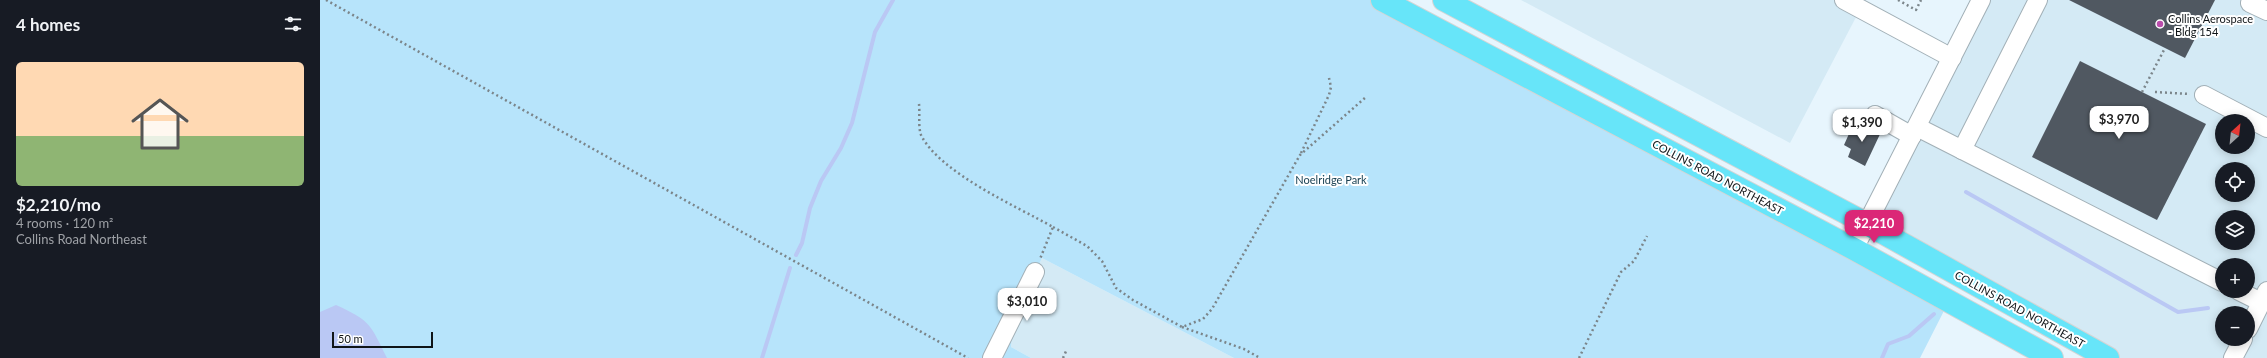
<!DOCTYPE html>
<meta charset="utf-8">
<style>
:root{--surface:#171b24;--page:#242831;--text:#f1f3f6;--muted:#9ea1a6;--line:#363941;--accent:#db2777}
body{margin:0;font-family:Lato,sans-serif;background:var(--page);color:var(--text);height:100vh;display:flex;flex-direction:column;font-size:15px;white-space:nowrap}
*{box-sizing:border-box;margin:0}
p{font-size:13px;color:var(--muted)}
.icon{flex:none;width:22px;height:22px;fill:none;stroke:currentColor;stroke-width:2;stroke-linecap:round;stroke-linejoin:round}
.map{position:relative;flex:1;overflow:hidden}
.drawer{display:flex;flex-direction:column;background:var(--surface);width:320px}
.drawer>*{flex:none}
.needle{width:26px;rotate:27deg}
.tools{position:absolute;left:1895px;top:114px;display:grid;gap:8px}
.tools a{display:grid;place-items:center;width:40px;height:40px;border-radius:50%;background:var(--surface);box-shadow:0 2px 10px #0003;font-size:20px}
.scale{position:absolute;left:12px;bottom:10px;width:101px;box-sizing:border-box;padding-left:4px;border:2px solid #101518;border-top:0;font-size:11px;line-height:14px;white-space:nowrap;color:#101518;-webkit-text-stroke:3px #fff;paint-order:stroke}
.price{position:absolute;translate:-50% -34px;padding:0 9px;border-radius:8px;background:#fff;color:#222;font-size:13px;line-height:26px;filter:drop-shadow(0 1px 2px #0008)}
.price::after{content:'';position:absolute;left:50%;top:24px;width:12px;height:9px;margin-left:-6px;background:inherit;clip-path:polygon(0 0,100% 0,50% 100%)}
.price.current{background:var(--accent);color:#fff}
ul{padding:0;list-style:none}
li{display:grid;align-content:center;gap:8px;height:212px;padding:0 16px}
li+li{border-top:1px solid var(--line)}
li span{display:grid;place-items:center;height:124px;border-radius:6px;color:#555}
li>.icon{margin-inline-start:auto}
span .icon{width:72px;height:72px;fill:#fffc;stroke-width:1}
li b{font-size:17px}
h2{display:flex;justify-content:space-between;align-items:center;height:48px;padding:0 16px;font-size:17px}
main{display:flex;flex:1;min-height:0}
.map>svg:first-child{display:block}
.built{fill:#d4eaf5;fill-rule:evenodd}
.green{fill:#b7e4fb}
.water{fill:#bac8f4}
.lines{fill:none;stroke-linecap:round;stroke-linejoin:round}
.stream{stroke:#bac8f4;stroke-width:4}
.building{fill:#505861}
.minor-casing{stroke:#a2b0b7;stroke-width:20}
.highway-casing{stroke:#d4d5d5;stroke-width:24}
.path{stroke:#7b858a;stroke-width:2.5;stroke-dasharray:2 3;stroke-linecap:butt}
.minor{stroke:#fff;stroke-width:18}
.highway{stroke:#67e5f9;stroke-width:22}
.poi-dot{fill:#ba4dac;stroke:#fff;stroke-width:1.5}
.labels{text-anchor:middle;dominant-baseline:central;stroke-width:4;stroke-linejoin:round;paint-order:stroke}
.poi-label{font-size:11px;fill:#101518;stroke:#fff;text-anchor:start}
.street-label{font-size:11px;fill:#101518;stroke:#fff}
.park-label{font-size:11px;fill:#1b4355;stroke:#fff}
</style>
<main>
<section class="drawer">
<h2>4 homes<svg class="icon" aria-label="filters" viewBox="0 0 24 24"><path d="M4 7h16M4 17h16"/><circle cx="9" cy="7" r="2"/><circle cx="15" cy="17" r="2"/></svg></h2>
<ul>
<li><span style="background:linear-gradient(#ffd9b3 60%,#8fb573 0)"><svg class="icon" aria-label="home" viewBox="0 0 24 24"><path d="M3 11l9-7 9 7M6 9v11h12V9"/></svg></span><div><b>$2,210/mo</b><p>4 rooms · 120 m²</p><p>Collins Road Northeast</p></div></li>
</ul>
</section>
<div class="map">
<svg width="1947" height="358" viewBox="0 0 1947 358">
<rect width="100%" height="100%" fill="#e7f5fd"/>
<g class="built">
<path d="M1201 0H1545L1470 143Z"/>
<path d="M1661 0H1947V358H1788L1547 224ZM1902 121H1928V147H1902ZM1902 169H1928V195H1902ZM1902 217H1928V243H1902ZM1902 265H1928V291H1902ZM1902 313H1928V339H1902Z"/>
<path d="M722 258 914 358H711L691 347 693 317Z"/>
</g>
<path class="green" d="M0 0H1062L1629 301 1600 358H914L722 258 693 317 691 347 711 358H0Z"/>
<path class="water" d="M16 305C51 321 50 324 67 358H0V312Z"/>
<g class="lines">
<g class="stream">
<path d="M1646 192 1858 312 1888 308"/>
<path d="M476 255 482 243 490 208 501 181 521 148 532 123 555 32 573 0"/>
<path d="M442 358 470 268"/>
<path d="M1562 358 1568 344 1589 336 1614 314"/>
</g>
</g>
<g class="building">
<path d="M1749 0H1895L1865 58Z"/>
<path d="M1760 61 1886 124 1837 220 1712 157Z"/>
<path d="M1543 123 1561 132 1545 166 1528 157 1531 149 1524 145 1532 127 1539 131Z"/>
</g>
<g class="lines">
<defs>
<g id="minor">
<path d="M1524 0 1632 58"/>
<path d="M1930 3 1947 11"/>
<path d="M1884 95 1947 128"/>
<path d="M1555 115 1592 136"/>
<path d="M1597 127 1902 282"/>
<path d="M1642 150 1718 0"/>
<path d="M1534 249 1661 0"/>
<path d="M1919 291 1941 302"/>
<path d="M1928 329 1947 291"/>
<path d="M672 358 715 272"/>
<path d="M1913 358 1923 339"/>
</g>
<g id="highway">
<path d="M1062 0 1534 249 1732 358"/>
<path d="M1124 0 1547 224 1788 358"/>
</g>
</defs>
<use href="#minor" class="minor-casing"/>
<use href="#highway" class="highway-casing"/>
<g class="path">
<path d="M6 0 648 358"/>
<path d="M1578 0 1596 10 1601 0"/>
<path d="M1822 92 1845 48"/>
<path d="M1835 92 1870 94"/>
<path d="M599 104C600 113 598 127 601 135 620 173 696 206 733 227L720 259"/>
<path d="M981 153 1009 95 1011 87 1009 78"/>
<path d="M733 227 767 246 782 261 796 288 813 300 862 327 883 319 892 309 980 155 1046 97"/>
<path d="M862 327 924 349 940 358"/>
<path d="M743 358 747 349"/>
<path d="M1259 358 1301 272 1314 261 1327 236"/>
</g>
<use href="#minor" class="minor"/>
<use href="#highway" class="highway"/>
</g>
<circle class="poi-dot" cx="1840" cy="24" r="4"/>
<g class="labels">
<g class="poi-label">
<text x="1848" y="18">Collins Aerospace<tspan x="1848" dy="13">- Bldg 154</tspan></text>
</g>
<g class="street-label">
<text transform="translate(1398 177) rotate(28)">COLLINS ROAD NORTHEAST</text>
<text transform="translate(1700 309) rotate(29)">COLLINS ROAD NORTHEAST</text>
</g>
<g class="park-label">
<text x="1011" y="179">Noelridge Park</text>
</g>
</g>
</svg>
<div class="tools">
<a><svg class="needle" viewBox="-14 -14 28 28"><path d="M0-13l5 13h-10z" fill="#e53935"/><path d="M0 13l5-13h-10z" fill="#9ea1a6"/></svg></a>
<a><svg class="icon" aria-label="locate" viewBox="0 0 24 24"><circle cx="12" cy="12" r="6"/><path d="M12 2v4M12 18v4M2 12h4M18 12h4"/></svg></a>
<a><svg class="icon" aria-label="layers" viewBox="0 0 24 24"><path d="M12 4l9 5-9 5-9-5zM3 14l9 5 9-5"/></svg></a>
<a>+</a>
<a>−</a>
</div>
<div class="scale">50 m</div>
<b class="price" style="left:1799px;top:140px">$3,970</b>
<b class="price" style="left:1542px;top:143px">$1,390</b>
<b class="price current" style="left:1554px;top:244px">$2,210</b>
<b class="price" style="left:707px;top:322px">$3,010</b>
</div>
</main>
